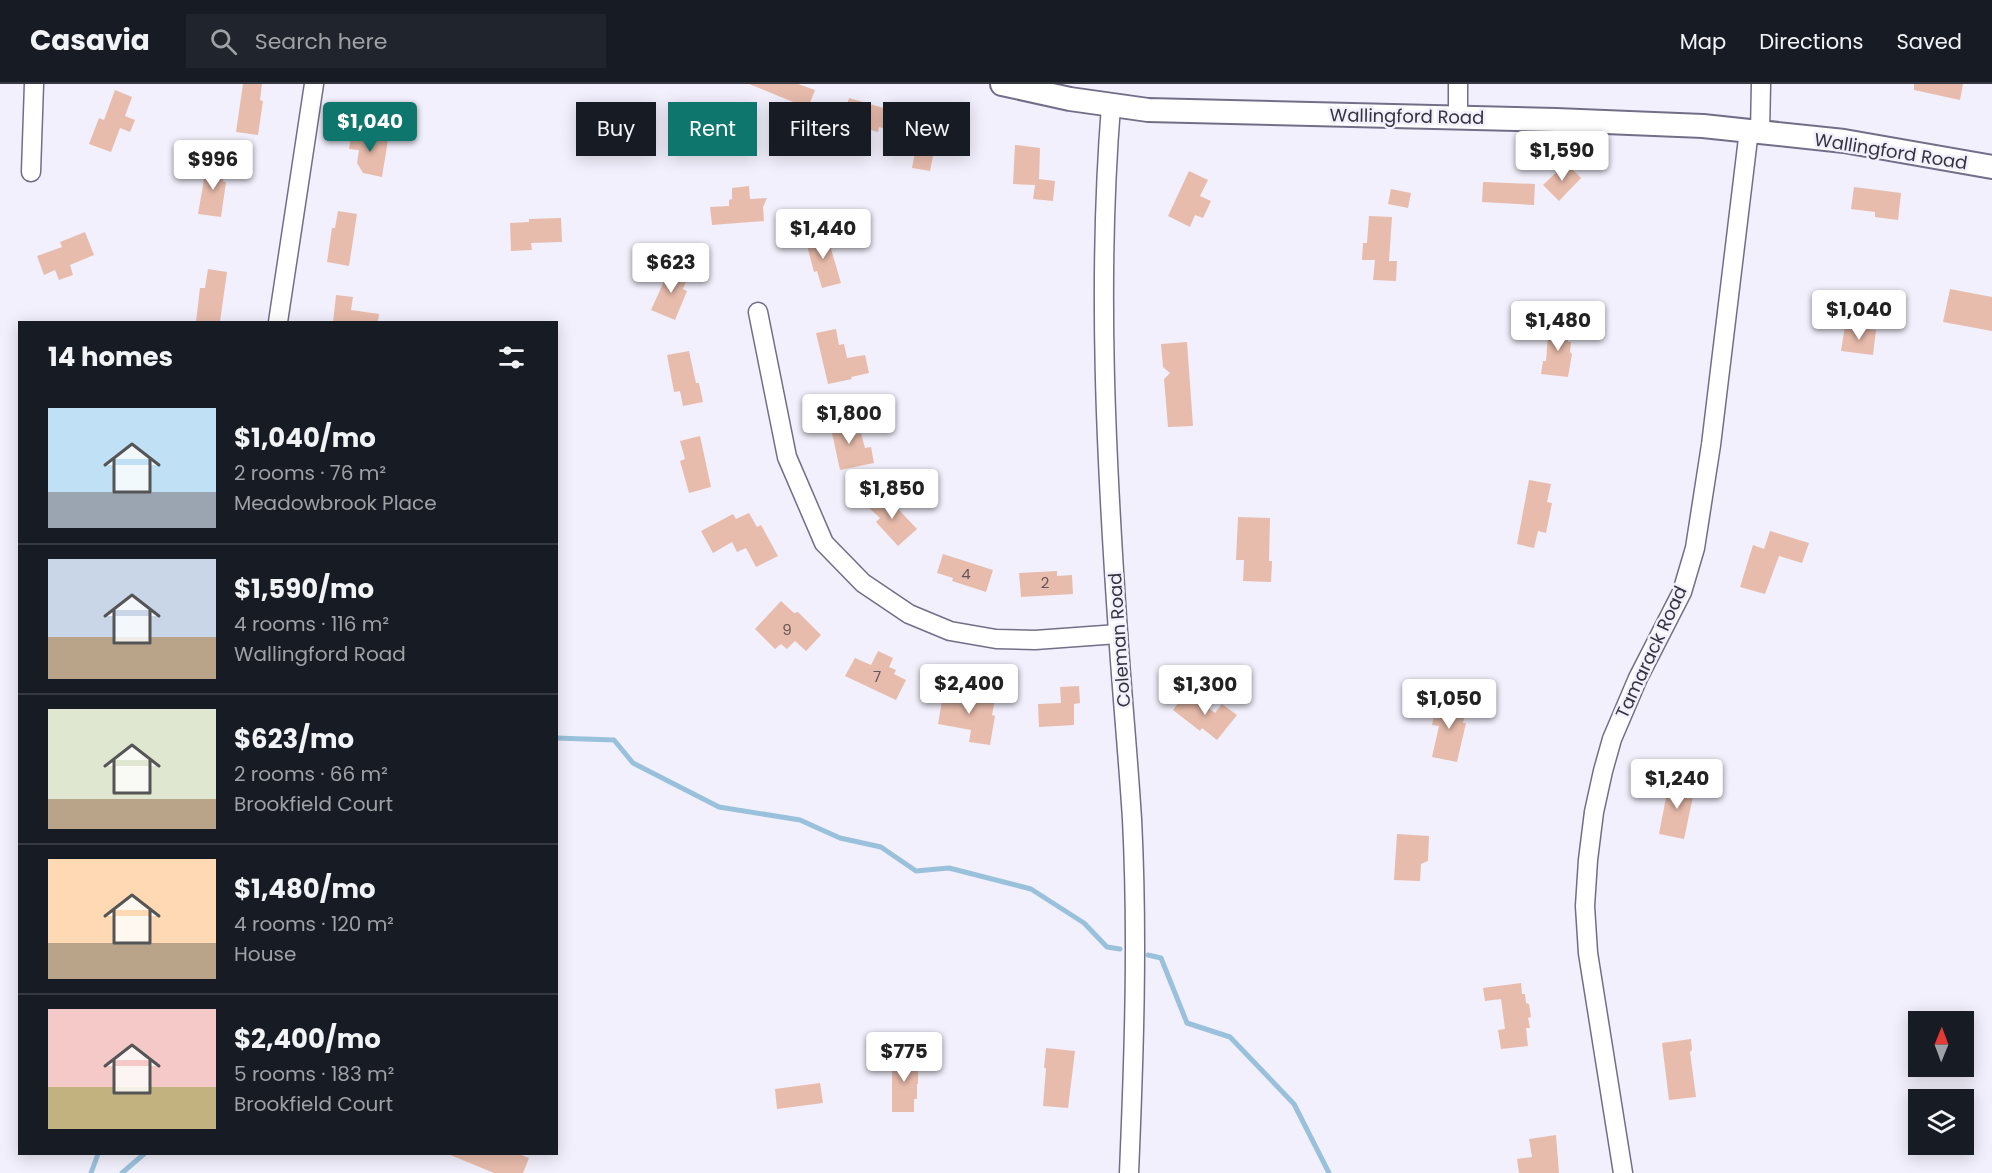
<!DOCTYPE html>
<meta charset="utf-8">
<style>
:root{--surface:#171b24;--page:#20242c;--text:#f1f3f6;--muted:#9ea1a6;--line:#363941;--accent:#0f766e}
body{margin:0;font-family:Poppins,sans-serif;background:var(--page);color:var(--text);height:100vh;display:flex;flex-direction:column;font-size:22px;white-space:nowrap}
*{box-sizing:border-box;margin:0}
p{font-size:20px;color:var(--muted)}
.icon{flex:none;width:33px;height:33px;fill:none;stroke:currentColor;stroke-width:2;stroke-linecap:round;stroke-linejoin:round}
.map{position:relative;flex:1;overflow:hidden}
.details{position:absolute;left:18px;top:237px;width:540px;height:834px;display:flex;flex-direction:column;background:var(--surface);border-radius:0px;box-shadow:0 3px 15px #0003}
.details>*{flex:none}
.banner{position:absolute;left:576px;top:18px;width:570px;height:54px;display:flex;gap:12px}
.needle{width:39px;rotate:1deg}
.fabs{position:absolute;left:1908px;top:927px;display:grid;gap:12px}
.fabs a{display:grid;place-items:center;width:66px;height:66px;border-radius:0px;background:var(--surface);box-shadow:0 3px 15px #0003;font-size:30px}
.price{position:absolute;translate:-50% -51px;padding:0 14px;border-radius:6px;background:#fff;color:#222;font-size:20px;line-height:39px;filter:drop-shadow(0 2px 3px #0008)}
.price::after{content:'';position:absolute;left:50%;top:36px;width:18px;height:14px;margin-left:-9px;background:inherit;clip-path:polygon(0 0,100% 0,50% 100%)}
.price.current{background:var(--accent);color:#fff}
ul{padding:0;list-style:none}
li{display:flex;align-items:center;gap:18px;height:150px;padding:0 30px}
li+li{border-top:2px solid var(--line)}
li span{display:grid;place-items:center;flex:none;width:168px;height:120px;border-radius:0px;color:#555}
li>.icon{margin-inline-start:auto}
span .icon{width:72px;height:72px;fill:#fffc;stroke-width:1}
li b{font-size:26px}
h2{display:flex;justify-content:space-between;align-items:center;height:72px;padding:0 30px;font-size:26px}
.chip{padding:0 21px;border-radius:0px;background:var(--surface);box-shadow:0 3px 15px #0003;font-size:21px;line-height:54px}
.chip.current{background:var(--accent);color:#fff}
header{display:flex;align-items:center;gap:36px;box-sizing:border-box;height:84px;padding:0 30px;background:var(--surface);border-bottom:2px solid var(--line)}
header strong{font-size:28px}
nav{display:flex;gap:33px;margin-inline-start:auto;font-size:21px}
.search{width:420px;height:54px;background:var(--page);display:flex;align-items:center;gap:15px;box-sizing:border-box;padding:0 21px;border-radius:0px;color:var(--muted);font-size:22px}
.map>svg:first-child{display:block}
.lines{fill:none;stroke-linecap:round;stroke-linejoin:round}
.stream{stroke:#9ac1db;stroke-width:5}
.building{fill:#e8bcac}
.minor-casing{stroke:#726e88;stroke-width:21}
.tertiary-casing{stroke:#726e88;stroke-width:26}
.minor{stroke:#fff;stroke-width:18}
.tertiary{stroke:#fff;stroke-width:22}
.labels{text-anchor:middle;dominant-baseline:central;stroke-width:5;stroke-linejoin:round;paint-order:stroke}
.number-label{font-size:15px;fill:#62555a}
.street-label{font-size:18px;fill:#35333f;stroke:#f2f0fc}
</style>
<header>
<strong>Casavia</strong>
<div class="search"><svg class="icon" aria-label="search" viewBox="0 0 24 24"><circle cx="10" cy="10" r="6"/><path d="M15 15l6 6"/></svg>Search here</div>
<nav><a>Map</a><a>Directions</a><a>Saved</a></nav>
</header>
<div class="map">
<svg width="1992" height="1089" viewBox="0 0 1992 1089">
<rect width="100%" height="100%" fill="#f2f0fc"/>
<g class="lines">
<g class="stream">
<path d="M556 654 614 656 633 679 719 723 800 736 840 754 881 763 916 787 949 784 1031 805 1084 839 1107 863 1120 865"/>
<path d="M1148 871 1161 874 1187 939 1230 953 1294 1020 1329 1089"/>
<path d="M91 1089 98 1070"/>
<path d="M122 1089 144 1070"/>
</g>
</g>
<g class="building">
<path d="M243 0H262L260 16 263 17 258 51 236 48Z"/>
<path d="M749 0H798L815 6 808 24Z"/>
<path d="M1914 0H1963L1960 16 1914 6Z"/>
<path d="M115 6 132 13 125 32 135 36 130 48 120 44 111 68 89 60 99 34 104 36Z"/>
<path d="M849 14 901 29 895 48 879 43 878 48 842 38Z"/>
<path d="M352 47 370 50V53L388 56 382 93 363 89 357 79 359 66 349 65Z"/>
<path d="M1015 61 1040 64 1039 95 1055 97 1053 117 1033 115 1035 101 1013 100Z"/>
<path d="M915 68 933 72 930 87 912 84Z"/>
<path d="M207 78 226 81 223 98H226L221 133 198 130Z"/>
<path d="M1566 79 1581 94 1559 117 1543 101Z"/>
<path d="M1189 87 1208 96 1200 112 1211 117 1203 134 1195 131 1190 143 1168 132Z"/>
<path d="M1483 98 1535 100 1534 121 1482 118Z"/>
<path d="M749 102 750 115 767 114 763 123 764 137 712 141 710 123 729 122V116L732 115V104Z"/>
<path d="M1854 103 1901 109 1898 136 1875 133V128L1851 125Z"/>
<path d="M1391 105 1411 109 1408 124 1388 120Z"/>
<path d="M338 127 357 130 349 182 327 178 332 144H335Z"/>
<path d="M1369 132 1392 133 1389 177H1397L1396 197 1373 196 1375 176H1362L1363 159H1367Z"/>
<path d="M561 134 562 158 531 159 532 166 511 167 510 139 529 138V135Z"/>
<path d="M85 148 94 171 70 181 73 191 59 196 55 186 44 191 37 172 62 163 60 158Z"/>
<path d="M826 148 841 199 822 204 817 187 814 188 805 154Z"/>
<path d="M671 182 689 190 683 205 687 207 675 236 651 226Z"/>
<path d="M208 185 227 188 220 238H196L200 204H205Z"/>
<path d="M1950 205 1992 213V247L1943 238Z"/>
<path d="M336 211 353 213 351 226 379 230 378 238H333Z"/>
<path d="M1549 239 1570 242 1568 258H1571L1570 268 1572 270 1568 293 1541 290 1543 277H1546Z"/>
<path d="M1845 242 1876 246 1873 271 1841 267Z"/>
<path d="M836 245 839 261 844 260 847 274 865 271 869 289 851 293 852 295 828 300 816 249Z"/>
<path d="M1187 258 1193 342 1168 343 1164 295 1170 289 1163 283 1161 260Z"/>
<path d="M689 267 696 299H699L703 318 683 322 680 307 674 308 667 271Z"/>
<path d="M848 331 853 351 861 349 865 364 871 363 874 379 840 386 829 335Z"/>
<path d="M700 352 711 403 689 409 680 377 685 375 680 357Z"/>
<path d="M1529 396 1551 400 1547 418 1552 419 1546 449 1538 447 1534 464 1517 460Z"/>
<path d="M883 409 917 445 898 462 876 438 880 434 868 423Z"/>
<path d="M749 429 757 443 761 441 778 472 756 483 746 464 737 468 732 458 713 469 701 447 733 430 736 435Z"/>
<path d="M1238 433 1270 434 1269 477H1272L1271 498 1243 497 1244 476H1236Z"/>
<path d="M1770 447 1809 459 1802 479 1779 472 1765 510 1740 503 1753 461 1764 465Z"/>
<path d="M943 470 993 486 986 508 952 497 953 494 937 489Z"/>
<path d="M1057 487V492L1072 491 1073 510 1021 513 1019 489Z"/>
<path d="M781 517 794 529 798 528 821 551 806 567 795 557 787 565 781 560 775 565 755 545Z"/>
<path d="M878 567 893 574 889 583 896 586 894 590 906 596 896 616 845 592 855 574 871 581Z"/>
<path d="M1079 602 1080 619 1074 620V641L1039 643 1038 620 1061 619 1060 603Z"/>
<path d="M944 606 995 614 992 631 995 632 990 661 969 658 971 646 938 640Z"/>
<path d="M1187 607 1215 629 1222 620 1237 631 1217 656 1202 644 1200 647 1173 626Z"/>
<path d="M1438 615 1467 621 1463 639H1466L1457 678 1432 673 1439 642 1432 641Z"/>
<path d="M1669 698 1695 703 1684 755 1659 750Z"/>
<path d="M1397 750 1429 752 1428 777 1421 780 1420 797 1394 796Z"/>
<path d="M1521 899 1522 910H1525L1526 919 1529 920 1531 933 1528 934 1530 944H1526L1528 962 1501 965 1498 946 1505 945 1501 915 1485 917 1483 904Z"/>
<path d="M1691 955 1692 966 1690 968 1696 1013 1669 1016 1662 959Z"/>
<path d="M1046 964 1075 967 1068 1024 1043 1022 1046 984H1044Z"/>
<path d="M918 971V1000H917V1015H914V1028H892V972Z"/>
<path d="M820 999 823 1019 777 1025 775 1005Z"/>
<path d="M1556 1051 1559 1089H1519L1517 1075 1532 1073 1529 1055Z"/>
<path d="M448 1070H519L529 1074 523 1089H494Z"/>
</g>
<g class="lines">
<defs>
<g id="minor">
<path d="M1111 22C1097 197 1106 373 1118 548 1122 610 1128 672 1132 735 1138 853 1134 971 1129 1089"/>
<path d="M1458 33V0"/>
<path d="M1760 48 1761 0"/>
<path d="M31 88 34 0"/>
<path d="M758 228 787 373 824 459 863 499 909 530 950 547 996 555 1035 556 1118 550"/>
<path d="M278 238 314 0"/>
<path d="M1623 1089 1588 869 1585 822 1588 776 1594 728 1603 687 1612 655 1638 594 1682 508 1695 464 1711 361 1749 46"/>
</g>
<path id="tertiary" d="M1002 0 1070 15 1148 26 1556 36 1703 42 1844 57 1992 83"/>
</defs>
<use href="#minor" class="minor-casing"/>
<use href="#tertiary" class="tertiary-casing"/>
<use href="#minor" class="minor"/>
<use href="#tertiary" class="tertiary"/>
</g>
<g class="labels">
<g class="number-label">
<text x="966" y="489">4</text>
<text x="1045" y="498">2</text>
<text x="787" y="545">9</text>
<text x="877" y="592">7</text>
</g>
<g class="street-label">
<text transform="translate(1407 32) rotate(1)">Wallingford Road</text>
<text transform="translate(1891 67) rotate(9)">Wallingford Road</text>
<text transform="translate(1119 556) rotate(-94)">Coleman Road</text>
<text transform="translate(1651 568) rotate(-65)">Tamarack Road</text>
</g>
</g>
</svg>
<div class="fabs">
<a><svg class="needle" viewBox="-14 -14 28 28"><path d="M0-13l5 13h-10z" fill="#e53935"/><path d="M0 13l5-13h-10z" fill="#9ea1a6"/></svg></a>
<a><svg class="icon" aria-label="layers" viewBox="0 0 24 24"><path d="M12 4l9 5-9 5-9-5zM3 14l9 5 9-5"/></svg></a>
</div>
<b class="price current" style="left:370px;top:69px">$1,040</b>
<b class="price" style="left:1562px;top:98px">$1,590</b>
<b class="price" style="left:213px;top:107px">$996</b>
<b class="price" style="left:823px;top:176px">$1,440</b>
<b class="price" style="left:671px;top:210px">$623</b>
<b class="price" style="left:1859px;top:257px">$1,040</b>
<b class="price" style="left:1558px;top:268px">$1,480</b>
<b class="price" style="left:849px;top:361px">$1,800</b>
<b class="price" style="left:892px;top:436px">$1,850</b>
<b class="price" style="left:969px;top:631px">$2,400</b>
<b class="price" style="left:1205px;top:632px">$1,300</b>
<b class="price" style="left:1449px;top:646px">$1,050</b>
<b class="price" style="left:1677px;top:726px">$1,240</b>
<b class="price" style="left:904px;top:999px">$775</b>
<div class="banner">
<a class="chip">Buy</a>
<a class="chip current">Rent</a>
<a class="chip">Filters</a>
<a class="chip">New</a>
</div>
<section class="details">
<h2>14 homes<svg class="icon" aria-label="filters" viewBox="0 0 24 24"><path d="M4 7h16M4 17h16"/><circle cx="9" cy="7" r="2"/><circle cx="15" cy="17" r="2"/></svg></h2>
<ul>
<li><span style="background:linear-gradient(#bfe0f5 70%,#9aa5b1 0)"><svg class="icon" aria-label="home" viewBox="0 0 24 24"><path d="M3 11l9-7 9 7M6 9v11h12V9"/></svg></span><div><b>$1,040/mo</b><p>2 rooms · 76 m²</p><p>Meadowbrook Place</p></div></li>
<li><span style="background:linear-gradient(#c9d6e8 65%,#b9a48a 0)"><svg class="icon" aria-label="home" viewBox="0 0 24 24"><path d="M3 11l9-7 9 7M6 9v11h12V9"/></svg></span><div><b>$1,590/mo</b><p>4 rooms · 116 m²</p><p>Wallingford Road</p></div></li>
<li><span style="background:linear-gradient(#dfe7d0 75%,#b9a48a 0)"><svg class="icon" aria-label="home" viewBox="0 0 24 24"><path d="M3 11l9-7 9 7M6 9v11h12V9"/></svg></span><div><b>$623/mo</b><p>2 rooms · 66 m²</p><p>Brookfield Court</p></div></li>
<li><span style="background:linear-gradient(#ffd9b3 70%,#b9a48a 0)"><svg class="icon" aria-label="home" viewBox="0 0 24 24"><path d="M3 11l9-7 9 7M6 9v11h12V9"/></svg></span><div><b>$1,480/mo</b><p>4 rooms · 120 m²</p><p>House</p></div></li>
<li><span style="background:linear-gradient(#f6c9c9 65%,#c2b280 0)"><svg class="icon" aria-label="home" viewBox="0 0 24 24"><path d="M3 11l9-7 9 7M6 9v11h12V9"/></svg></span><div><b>$2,400/mo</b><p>5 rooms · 183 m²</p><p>Brookfield Court</p></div></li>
</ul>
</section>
</div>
